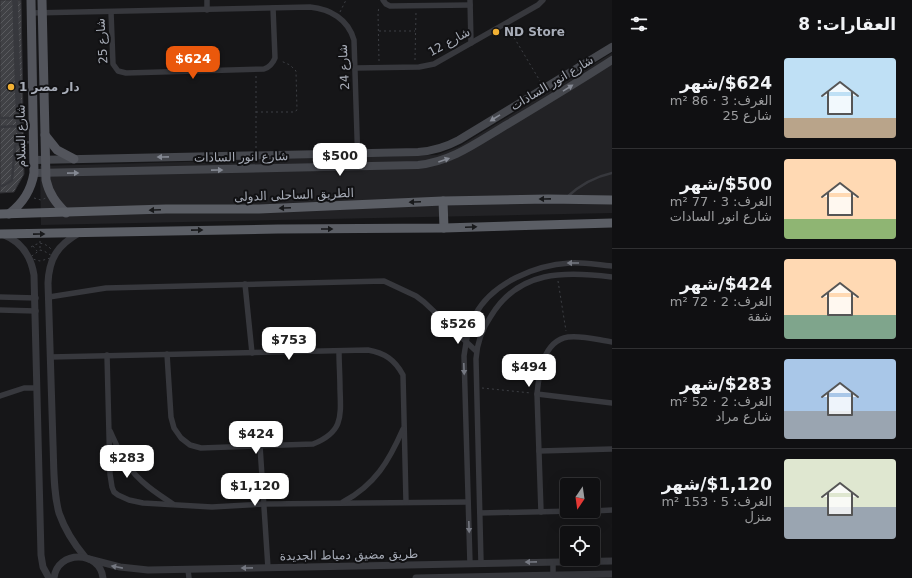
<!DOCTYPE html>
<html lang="ar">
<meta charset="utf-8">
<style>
:root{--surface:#101012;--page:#19191b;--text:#f1f3f6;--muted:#9c9d9f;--line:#303032;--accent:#ea580c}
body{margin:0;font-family:"DejaVu Sans",Vazirmatn,sans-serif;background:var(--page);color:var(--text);direction:rtl;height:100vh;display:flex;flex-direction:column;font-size:15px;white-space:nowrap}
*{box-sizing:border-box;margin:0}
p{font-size:13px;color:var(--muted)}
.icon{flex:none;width:22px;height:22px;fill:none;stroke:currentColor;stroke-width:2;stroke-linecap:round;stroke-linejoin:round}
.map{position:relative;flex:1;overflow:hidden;direction:ltr}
.drawer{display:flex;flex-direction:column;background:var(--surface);width:300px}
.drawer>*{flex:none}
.needle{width:26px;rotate:193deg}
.tools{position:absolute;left:560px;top:478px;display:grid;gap:8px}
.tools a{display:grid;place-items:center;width:40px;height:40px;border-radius:4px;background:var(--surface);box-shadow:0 4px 16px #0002,0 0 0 1px var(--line);font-size:20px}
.price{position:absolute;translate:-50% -34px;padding:0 9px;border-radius:8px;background:#fff;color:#222;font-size:13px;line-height:26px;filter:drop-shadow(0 1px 2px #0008)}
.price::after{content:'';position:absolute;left:50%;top:24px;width:12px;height:9px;margin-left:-6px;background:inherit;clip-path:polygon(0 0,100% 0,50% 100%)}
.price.on{background:var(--accent);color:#fff}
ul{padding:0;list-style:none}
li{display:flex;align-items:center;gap:12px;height:100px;padding:0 16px}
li+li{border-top:1px solid var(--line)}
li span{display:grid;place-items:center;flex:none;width:112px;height:80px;border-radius:4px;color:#555}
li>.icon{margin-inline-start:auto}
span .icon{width:48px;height:48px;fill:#fffc;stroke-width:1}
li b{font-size:17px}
h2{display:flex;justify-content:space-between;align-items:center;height:48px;padding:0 16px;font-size:17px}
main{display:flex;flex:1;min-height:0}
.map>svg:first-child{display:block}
.built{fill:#222225}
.building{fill:url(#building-hatch);stroke:#303034}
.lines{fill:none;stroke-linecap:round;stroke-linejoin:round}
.path{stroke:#3d3f44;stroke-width:1;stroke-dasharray:2 3;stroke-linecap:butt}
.service{stroke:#37383d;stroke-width:2.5}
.minor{stroke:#37383d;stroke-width:5.5}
.tertiary{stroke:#37383d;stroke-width:7}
.secondary{stroke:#45474d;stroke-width:8}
.primary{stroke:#53555c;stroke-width:9}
.trunk{stroke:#5b5e65;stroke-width:9}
.oneway{fill:#858993}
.oneway2{fill:#18191b}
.oneway3{fill:#757881}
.poi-dot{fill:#f2b134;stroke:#111113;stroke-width:1.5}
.labels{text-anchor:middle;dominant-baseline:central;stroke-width:4;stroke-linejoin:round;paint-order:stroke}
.poi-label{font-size:12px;font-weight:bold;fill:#a8adb8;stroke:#111113;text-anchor:start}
.street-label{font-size:12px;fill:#a8adb8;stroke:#111113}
</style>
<main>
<section class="drawer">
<h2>العقارات: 8<svg class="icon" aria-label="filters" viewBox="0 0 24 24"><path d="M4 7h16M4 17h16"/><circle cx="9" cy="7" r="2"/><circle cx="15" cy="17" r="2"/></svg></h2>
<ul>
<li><span style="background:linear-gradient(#bfe0f5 75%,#b9a48a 0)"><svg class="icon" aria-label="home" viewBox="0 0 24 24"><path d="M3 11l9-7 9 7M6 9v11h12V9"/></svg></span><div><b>$624/شهر</b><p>الغرف: 3 · 86 m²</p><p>شارع 25</p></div></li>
<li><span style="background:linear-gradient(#ffd9b3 75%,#8fb573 0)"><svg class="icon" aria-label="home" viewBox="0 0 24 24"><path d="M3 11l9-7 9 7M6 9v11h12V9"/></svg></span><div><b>$500/شهر</b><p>الغرف: 3 · 77 m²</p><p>شارع انور السادات</p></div></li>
<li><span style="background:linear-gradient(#ffd9b3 70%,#7fa58c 0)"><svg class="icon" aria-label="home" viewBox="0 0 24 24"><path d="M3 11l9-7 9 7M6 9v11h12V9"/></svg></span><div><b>$424/شهر</b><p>الغرف: 2 · 72 m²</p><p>شقة</p></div></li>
<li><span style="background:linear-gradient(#a9c7e8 65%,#9aa5b1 0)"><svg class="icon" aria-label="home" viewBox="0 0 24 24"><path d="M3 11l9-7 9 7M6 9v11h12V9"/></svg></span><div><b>$283/شهر</b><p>الغرف: 2 · 52 m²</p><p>شارع مراد</p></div></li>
<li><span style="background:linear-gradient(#dfe7d0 60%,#9aa5b1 0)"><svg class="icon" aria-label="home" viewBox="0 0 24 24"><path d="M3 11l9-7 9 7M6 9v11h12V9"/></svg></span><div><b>$1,120/شهر</b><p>الغرف: 5 · 153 m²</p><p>منزل</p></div></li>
</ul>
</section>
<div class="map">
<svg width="612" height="578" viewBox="0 0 612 578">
<defs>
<pattern id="building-hatch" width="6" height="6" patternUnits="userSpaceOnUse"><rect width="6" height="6" fill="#404145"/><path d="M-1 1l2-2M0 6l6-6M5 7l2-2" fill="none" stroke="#595a5e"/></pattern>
</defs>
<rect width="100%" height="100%" fill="#161618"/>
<path class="built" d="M612 53V213L41 225 40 166 437 155 460 146Z"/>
<path class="building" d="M0 0H21L24 174 14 192 0 193Z"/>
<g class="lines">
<g class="path">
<path d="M340 12 346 0"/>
<path d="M509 29 540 81"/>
<path d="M379 31H415"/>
<path d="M415 60 416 12"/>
<path d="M379 61 378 13 379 7"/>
<path d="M256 76V148"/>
<path d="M0 111H13"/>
<path d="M256 112H294L297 110 296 71 290 65 281 61"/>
<path d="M34 198 41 200 46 198"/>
<path d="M40 241V249"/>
<path d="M33 246 37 251"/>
<path d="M31 247C39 242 44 242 51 249"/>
<path d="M40 250 44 251 54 257 40 261 29 258Z"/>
<path d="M558 281 566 331"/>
<path d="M482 388 531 393"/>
</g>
<g class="service">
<path d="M0 118H18"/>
<path d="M0 127 18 126"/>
<path d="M0 186 5 185 12 180 15 146 18 143 31 142"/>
<path d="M567 197C580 185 594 177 612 173"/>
</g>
<g class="minor">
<path d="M15 0 19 131"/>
<path d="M207 0V10"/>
<path d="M383 0 386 4 390 6 470 5"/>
<path d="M470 0 471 43"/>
<path d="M111 12 113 64 118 71 126 73 264 69C270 67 273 63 275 58L273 8"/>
<path d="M31 13 310 7C330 9 348 19 354 40L358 167"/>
<path d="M355 68 419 67 434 64 538 5 543 0"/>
<path d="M245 284 252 353"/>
<path d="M0 297 36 298"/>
<path d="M49 297 106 288 384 281 416 296 424 302 476 351"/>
<path d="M0 310 36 311"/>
<path d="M167 354 171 417 174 428 181 438 190 445 201 448 313 444C343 432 341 417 340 389 340 376 339 364 339 351"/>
<path d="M107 355 110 474 112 487 114 492 118 495 129 500 143 503 212 507 264 504 468 502"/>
<path d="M50 357 368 350C385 353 395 360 403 375L406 502"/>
<path d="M537 394 612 403"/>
<path d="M0 396 24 388H37"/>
<path d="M110 431C115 442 120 454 127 464 138 481 156 493 173 504"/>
<path d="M260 446 268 568"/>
<path d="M539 451 612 449"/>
<path d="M343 502C375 485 389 461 403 429"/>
<path d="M593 511 612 510"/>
<path d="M541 512 537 394C539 373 543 341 568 337 582 335 598 340 612 342"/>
<path d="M480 513 575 511"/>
<path d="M553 562V578"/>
<path d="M481 563 476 359C477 342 482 329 491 316 519 270 565 271 612 277"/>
<path d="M470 564 464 356C466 342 468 328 475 315 492 283 535 265 570 263 584 262 598 265 612 266"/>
<path d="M188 570 189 578"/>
</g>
<g class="tertiary">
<path d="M79 233C58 245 49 258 48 283 50 336 51 390 53 444 54 466 53 491 59 513 65 530 74 544 85 557"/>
<path d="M4 235C22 242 31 257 34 275L41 555 43 567 49 578"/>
<path d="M89 559 120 567 148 570 612 561"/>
<path d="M54 578C57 550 100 550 103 578"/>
<path d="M416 578 612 574"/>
</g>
<g class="secondary">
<path d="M34 160 418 152C433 151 446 147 459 140L612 47"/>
<path d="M34 173 418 165C452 162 479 141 508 124 543 103 578 82 612 60"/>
</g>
<g class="primary">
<path d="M42 0 46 180C49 194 56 203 66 213"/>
<path d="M45 135 57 150 74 159"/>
<path d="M9 214C23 203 31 191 34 173L31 0"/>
</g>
<g class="trunk">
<path d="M443 201 444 228"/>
<path d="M0 214 166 209H259L443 201 548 199 612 200"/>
<path d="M0 234 278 229 444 228 612 223"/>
</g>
</g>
<defs><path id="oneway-solid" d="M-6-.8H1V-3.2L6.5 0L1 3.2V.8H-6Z"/></defs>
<g class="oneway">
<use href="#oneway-solid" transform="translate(568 88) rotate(-32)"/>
<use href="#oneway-solid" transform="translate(495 118) rotate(148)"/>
<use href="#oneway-solid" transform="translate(163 157) rotate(179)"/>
<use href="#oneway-solid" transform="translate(444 160) rotate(-19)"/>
<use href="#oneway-solid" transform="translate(217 170) rotate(-1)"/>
<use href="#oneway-solid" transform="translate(73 173) rotate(-1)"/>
</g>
<g class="oneway2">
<use href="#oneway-solid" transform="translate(545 199) rotate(179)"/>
<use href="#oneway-solid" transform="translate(415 202) rotate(178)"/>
<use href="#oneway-solid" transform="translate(285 208) rotate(178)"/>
<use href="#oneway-solid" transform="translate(155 210) rotate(178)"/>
<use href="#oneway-solid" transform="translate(471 227) rotate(-2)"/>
<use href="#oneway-solid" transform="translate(327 229)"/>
<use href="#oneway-solid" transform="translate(197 230) rotate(-1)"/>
<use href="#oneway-solid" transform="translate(39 234) rotate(-1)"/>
</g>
<g class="oneway3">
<use href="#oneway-solid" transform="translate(573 263) rotate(180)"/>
<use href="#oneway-solid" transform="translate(464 369) rotate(88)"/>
<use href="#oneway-solid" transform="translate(469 527) rotate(88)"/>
<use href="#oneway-solid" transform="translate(531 562) rotate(179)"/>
<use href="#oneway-solid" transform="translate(117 567) rotate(-169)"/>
<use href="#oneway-solid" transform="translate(247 568) rotate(179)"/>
</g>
<g class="poi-dot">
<circle cx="496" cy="32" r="4"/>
<circle cx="11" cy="87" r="4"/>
</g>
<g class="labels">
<g class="poi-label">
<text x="504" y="32">ND Store</text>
<text x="19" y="87">دار مصر 1</text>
</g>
<g class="street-label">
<text transform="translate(102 41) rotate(-94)">شارع 25</text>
<text transform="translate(449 42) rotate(-29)">شارع 12</text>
<text transform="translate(344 67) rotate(-93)">شارع 24</text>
<text transform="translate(552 83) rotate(-31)">شارع انور السادات</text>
<text transform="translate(21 136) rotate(-91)">شارع السلام</text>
<text transform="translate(241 157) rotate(-1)">شارع انور السادات</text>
<text transform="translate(294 195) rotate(-2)">الطريق الساحلى الدولى</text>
<text transform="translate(349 555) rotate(-1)">طريق مضيق دمياط الجديدة</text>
</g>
</g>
</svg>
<div class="tools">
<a><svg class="needle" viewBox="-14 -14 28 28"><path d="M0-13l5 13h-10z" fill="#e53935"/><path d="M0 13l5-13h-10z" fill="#9c9d9f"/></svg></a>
<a><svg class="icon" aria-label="locate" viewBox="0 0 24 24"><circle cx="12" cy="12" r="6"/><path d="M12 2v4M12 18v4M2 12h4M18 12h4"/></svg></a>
</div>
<b class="price on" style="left:193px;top:80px">$624</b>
<b class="price" style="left:340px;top:177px">$500</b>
<b class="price" style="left:458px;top:345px">$526</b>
<b class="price" style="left:289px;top:361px">$753</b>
<b class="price" style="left:529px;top:388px">$494</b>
<b class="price" style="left:256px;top:455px">$424</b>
<b class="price" style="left:127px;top:479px">$283</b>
<b class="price" style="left:255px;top:507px">$1,120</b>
</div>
</main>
